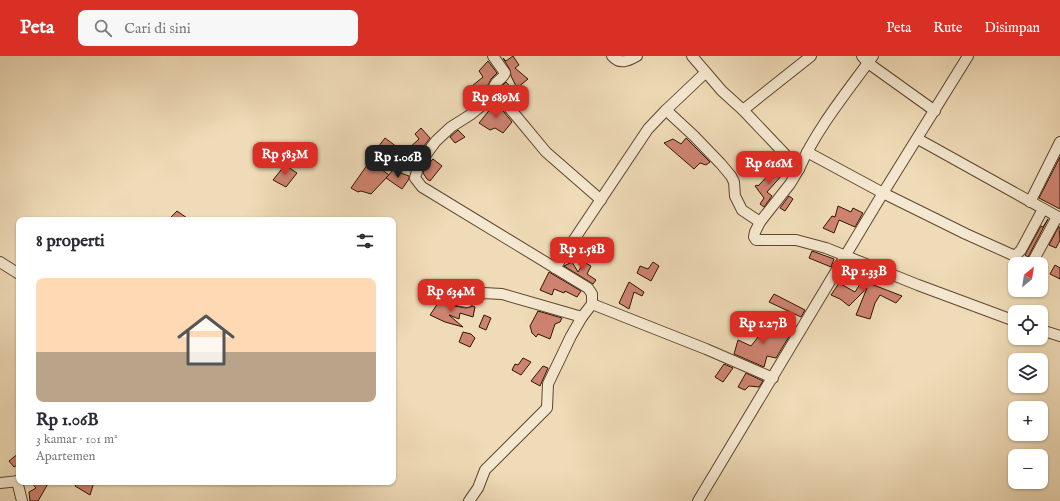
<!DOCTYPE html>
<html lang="id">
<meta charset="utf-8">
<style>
:root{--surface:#fff;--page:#f7f7f7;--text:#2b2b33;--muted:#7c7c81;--line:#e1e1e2;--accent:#d93025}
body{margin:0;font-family:"IM FELL English",serif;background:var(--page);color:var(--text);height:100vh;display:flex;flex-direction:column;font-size:15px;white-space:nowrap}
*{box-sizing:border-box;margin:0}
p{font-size:13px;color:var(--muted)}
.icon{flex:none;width:22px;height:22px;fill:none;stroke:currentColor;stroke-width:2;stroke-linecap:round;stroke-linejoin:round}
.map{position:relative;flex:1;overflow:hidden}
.panel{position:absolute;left:16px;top:161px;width:380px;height:268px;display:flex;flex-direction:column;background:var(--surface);border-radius:8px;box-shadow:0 1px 3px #0004}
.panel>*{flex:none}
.needle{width:26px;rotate:30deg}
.fabs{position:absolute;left:1008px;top:201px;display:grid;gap:8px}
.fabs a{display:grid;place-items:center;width:40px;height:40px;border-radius:8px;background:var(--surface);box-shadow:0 1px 3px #0004;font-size:20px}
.price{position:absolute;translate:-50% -34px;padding:0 9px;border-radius:8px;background:var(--accent);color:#fff;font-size:13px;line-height:26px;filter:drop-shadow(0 1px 2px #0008)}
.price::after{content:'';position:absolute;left:50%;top:24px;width:12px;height:9px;margin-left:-6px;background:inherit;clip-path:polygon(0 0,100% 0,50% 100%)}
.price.active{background:#222;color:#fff}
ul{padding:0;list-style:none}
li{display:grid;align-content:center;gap:8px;height:212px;padding:0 20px}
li+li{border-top:1px solid var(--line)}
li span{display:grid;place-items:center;height:124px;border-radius:8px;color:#555}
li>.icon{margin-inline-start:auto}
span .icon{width:72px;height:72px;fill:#fffc;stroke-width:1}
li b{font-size:17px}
h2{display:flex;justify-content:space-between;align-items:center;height:48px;padding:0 20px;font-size:17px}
header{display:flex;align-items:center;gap:24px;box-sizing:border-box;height:56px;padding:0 20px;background:var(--accent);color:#fff}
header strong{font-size:19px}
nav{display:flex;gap:22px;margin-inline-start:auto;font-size:14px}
.search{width:280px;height:36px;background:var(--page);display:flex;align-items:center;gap:10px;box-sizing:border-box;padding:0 14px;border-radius:8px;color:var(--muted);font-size:15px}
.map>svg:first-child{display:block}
.building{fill:#ce8370;stroke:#2e1500}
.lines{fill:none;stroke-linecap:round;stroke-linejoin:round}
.minor-casing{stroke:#5e462e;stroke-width:12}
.minor{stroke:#f5e8d0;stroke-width:10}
</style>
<header>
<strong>Peta</strong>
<div class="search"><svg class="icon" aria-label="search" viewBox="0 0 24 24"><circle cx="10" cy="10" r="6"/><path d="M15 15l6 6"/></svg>Cari di sini</div>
<nav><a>Peta</a><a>Rute</a><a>Disimpan</a></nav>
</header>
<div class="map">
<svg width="1060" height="445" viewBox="0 0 1060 445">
<rect width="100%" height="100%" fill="#efdbb7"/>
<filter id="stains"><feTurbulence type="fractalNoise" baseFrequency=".005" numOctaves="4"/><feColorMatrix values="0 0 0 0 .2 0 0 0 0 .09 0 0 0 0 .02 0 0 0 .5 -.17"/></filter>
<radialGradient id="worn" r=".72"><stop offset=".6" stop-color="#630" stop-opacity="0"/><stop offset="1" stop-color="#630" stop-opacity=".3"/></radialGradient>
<g class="building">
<path d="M513 0 519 9 515 12 528 23 517 32 511 20 510 14 503 2 506 5Z"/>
<path d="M488 5 497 17 491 23 488 29 475 39 472 30 483 21 479 15Z"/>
<path d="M506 26 514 35 508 40 501 31Z"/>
<path d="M496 46 512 66 503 77 495 72 490 74 479 67Z"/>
<path d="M421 72 430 82 414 103 408 93 419 83 415 78Z"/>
<path d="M458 74 465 81 455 87 450 81Z"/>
<path d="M385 82 401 94 395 102 378 91Z"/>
<path d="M686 82 710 106 706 109 700 107 694 113 664 87 673 83 681 88Z"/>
<path d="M1060 101V153L1039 142Z"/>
<path d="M433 103 442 110 430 125 427 123 423 117 425 112Z"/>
<path d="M370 105 389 119 371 138 361 135 358 136 351 132Z"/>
<path d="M285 109 297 117 286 131 273 124Z"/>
<path d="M776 111 783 118 767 136 772 140 764 151 760 148 764 142 755 130 757 129 758 130Z"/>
<path d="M393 114 409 120V123L402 133 386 122Z"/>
<path d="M789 140 793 143 785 155 780 152Z"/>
<path d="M838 150 851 156 853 152 863 157 855 171 839 164 834 177 823 172 832 160 835 161Z"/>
<path d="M177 155 190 164H168Z"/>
<path d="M1048 163 1028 201 1025 199 1041 170 1043 171Z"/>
<path d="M1059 170 1060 184 1056 192 1049 189Z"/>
<path d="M812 195 834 203 831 211 809 202Z"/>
<path d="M572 206 578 216 584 206 591 210 587 218 596 224 593 228 564 210Z"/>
<path d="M653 206 659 210 651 225 637 217 640 210 648 213Z"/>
<path d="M1055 209 1060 212V223L1050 218Z"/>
<path d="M852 210 877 220 871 228 902 240 896 247 880 239 875 247 870 263 856 259 867 232 849 250 840 243 831 239 839 227 855 236 862 225 848 217Z"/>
<path d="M549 216 581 235 577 241 565 235 564 237 554 233 552 239 540 234Z"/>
<path d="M446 225 458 229 456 237 441 234Z"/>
<path d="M629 226 644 236 642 240 634 236 629 253 619 247Z"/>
<path d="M774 238 805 254 801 261 769 246Z"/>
<path d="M438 247 466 252 473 250 475 251 473 261 460 257 459 263 449 259 463 271 445 266 430 259Z"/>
<path d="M538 255 562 262 560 266 555 268 550 283 538 278 536 281 532 277 530 270Z"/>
<path d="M484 259 491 262 486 274 479 271Z"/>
<path d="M761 264 790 279 776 302 767 300 764 311 734 298 738 284 751 290 762 276 756 274Z"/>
<path d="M463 276 471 278 475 282 470 291 459 286Z"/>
<path d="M523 302 531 306 521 319 512 314 515 308 518 309Z"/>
<path d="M724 308 733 312 723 326 715 321Z"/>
<path d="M543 310 548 312 540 330 531 325Z"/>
<path d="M746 317 763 325 759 331 749 330 745 334 738 331Z"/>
<path d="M19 397V408L14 411 9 405Z"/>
<path d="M31 426H49L38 445H30L29 436 36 432Z"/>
<path d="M78 426H94L90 439 75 430Z"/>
</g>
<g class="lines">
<defs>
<g id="minor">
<path d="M493 0 505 17C503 23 495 25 494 31L497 37 546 96 601 144"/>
<path d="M612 0C620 9 628 5 637 0"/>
<path d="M692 0 722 35 743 54 799 113C817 72 847 36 873 0"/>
<path d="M862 0 868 7 935 55"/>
<path d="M497 37 470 59 451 71 436 85 419 108 415 122 422 131 588 232 592 238V248"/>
<path d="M666 54 694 80 721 108 731 120 734 126 735 140 742 154 760 166"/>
<path d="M743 54 811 0"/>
<path d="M918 83 1060 162"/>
<path d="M807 96 883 137 966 178 1015 200 1021 194 1043 153"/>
<path d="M799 113 790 128 760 166 755 176 754 181 756 184H796L826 192 918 229 1015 265"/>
<path d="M1030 146 1060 86"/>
<path d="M0 206 19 218"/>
<path d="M1032 207 1057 161"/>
<path d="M555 212 648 73 666 54 705 17"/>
<path d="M433 239 467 246 478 239 483 237 502 238 582 261"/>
<path d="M1041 274 1060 280"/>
<path d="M17 425 22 445"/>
<path d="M0 427 19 425"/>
<path d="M469 445 478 432 485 414 547 352 548 328 571 280 582 261 592 248 706 293 773 322"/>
<path d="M698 445 883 137 968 0"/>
</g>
</defs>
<use href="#minor" class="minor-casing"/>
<use href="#minor" class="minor"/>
</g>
<rect width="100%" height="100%" filter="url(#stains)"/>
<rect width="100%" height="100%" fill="url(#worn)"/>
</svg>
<div class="fabs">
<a><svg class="needle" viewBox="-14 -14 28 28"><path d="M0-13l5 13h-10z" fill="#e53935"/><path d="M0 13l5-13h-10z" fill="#7c7c81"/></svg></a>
<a><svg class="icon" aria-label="locate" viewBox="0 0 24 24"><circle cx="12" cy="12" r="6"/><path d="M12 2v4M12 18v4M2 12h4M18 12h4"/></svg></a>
<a><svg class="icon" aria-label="layers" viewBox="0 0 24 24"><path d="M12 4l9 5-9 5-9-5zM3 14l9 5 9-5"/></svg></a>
<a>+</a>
<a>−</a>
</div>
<b class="price" style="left:496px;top:63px">Rp 689M</b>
<b class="price" style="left:285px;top:120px">Rp 583M</b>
<b class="price active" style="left:398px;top:123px">Rp 1.06B</b>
<b class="price" style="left:769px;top:129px">Rp 616M</b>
<b class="price" style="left:582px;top:215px">Rp 1.58B</b>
<b class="price" style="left:864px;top:237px">Rp 1.33B</b>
<b class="price" style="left:451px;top:257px">Rp 634M</b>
<b class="price" style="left:763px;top:289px">Rp 1.27B</b>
<section class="panel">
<h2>8 properti<svg class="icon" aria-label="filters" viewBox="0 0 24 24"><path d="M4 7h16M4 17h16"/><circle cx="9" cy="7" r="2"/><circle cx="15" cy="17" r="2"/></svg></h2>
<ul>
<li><span style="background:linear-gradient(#ffd9b3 60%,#b9a48a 0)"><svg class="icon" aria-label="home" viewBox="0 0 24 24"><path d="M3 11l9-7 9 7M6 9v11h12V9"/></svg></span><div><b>Rp 1.06B</b><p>3 kamar · 101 m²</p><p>Apartemen</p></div></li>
</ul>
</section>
</div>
